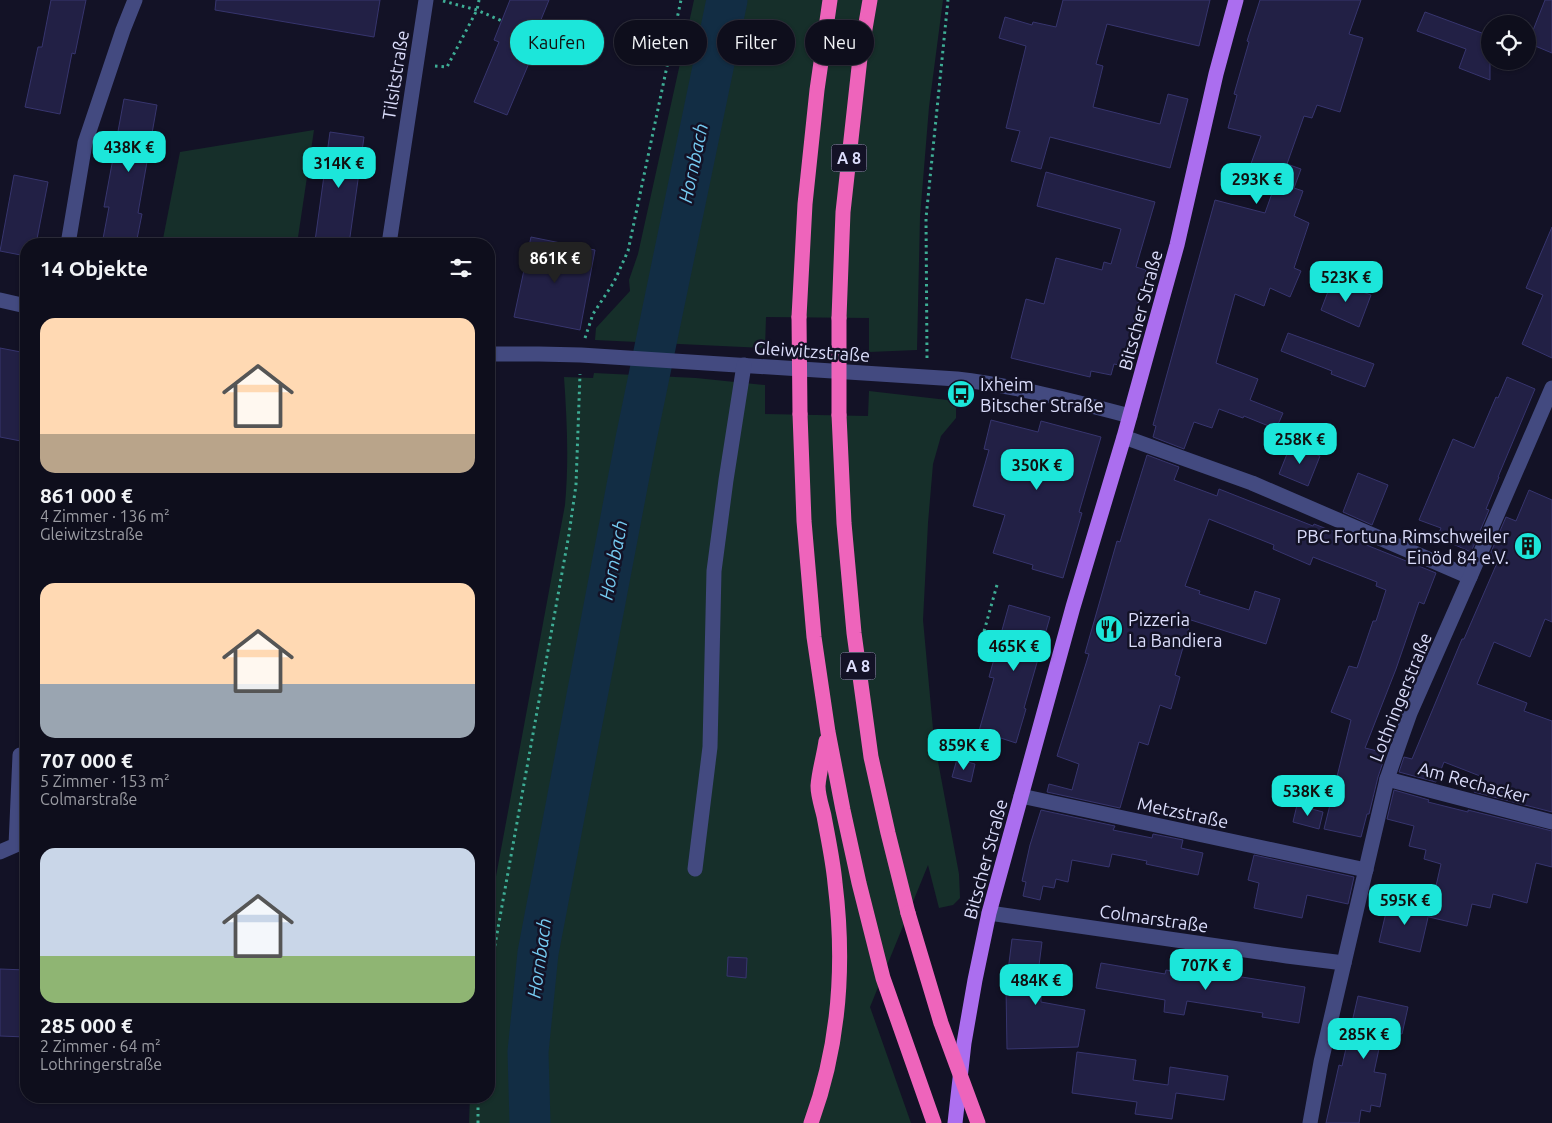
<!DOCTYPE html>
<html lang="de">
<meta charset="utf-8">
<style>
:root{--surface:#0e0e1c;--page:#1c1c29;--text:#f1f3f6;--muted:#9b9ca3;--line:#2e2e3b;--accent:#1ce6da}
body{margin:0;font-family:Ubuntu,sans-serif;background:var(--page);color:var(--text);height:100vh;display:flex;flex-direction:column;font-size:19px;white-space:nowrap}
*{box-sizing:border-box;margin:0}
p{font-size:16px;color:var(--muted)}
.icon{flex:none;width:28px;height:28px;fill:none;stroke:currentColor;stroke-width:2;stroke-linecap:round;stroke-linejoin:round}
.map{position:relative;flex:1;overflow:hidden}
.panel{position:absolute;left:20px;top:238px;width:475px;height:865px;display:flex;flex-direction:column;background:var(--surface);border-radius:20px;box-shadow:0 1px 4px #0004,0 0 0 1px var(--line)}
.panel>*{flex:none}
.hud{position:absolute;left:510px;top:20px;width:475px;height:45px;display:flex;gap:10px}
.fabs{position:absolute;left:1481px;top:15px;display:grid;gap:10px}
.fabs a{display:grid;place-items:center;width:55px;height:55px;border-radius:50%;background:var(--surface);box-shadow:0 1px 4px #0004,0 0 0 1px var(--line);font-size:25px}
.price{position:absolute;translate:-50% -42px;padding:0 11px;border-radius:10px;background:var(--accent);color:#111;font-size:16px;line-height:32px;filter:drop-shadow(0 1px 2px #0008)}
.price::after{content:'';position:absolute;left:50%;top:30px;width:15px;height:11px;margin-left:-8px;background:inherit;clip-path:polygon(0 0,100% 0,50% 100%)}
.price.current{background:#222;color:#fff}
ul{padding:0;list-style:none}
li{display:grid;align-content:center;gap:10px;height:265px;padding:0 20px}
li span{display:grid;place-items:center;height:155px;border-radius:15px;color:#555}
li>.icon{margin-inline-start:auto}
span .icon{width:90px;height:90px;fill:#fffc;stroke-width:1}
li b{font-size:21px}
h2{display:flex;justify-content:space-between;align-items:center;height:60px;padding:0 20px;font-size:21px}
.tag{padding:0 18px;border-radius:22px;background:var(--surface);box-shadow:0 1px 4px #0004,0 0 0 1px var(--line);font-size:18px;line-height:45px}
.tag.current{background:var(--accent);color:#111}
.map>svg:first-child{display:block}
.green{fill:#162f2a}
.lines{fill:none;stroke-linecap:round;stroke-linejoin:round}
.river{stroke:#122d44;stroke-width:41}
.building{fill:#222045;stroke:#37356e}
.path{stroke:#3ead95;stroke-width:3;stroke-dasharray:2.5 4;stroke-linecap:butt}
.minor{stroke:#434a80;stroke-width:15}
.major{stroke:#ab6eef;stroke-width:15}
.highway{stroke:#ee64bb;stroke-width:15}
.highway-bridge{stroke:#ee64bb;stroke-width:15}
.labels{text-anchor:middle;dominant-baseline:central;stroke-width:5;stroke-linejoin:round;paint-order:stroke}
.shield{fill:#131226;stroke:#9fa0bb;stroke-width:1}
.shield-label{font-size:16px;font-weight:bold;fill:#dbddfb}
.street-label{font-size:18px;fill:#dbddfb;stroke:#131226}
.poi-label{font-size:18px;fill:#dbddfb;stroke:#131226;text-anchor:start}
.water-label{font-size:19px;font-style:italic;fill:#75caf0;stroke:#131226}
</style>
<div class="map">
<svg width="1552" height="1123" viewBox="0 0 1552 1123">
<rect width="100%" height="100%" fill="#131226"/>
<g class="green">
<path d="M694 0H943L929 107 920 217 917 350 869 352V318L766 317 765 348 595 340 596 328 630 291 629 280 638 254Z"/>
<path d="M314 130 297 244H162L180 152Z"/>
<path d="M594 373 696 378 765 385V414L868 416 869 391 956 401V418L941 436 933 464 928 523 923 620 934 740 959 874 960 898 953 905 939 908 928 865 870 1007 911 1123H469L470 1096H489V914L565 505C569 462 567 420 564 377L593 378Z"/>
</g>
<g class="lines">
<path class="river" d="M530 1123 528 1052 538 953 636 439 727 0"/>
</g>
<g class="building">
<path d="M51 0H86L75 54 72 53 60 114 25 107 38 47H42Z"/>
<path d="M216 0H380L374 37 215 10Z"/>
<path d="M510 0H549L527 54 532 56 507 115 474 102 499 42 494 40Z"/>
<path d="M1063 0H1210L1199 46 1107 24 1096 64 1103 66 1093 107 1160 124 1168 94 1188 99 1170 168 1050 137 1041 169 1011 161 1020 131 1006 128 1026 46 999 38 1005 17 1032 25 1033 22 1056 27Z"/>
<path d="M1260 0H1361L1349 34 1363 38 1340 112 1317 105 1312 118 1304 116 1287 164 1301 169 1294 188 1303 191 1294 216 1309 223 1294 268 1301 271 1290 297 1270 288 1264 306 1235 294 1216 363 1258 379 1250 400 1283 413 1276 429 1244 416 1243 418 1219 409 1212 428 1194 422 1184 449 1153 437 1156 426 1153 425 1215 200 1265 213 1276 182 1248 172 1261 136 1228 128 1237 95 1234 94 1249 42 1247 41Z"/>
<path d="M1545 0H1552V53L1528 43Z"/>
<path d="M1425 12 1490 36V80L1459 68 1466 49 1417 31Z"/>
<path d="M124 99 157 105 138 213 142 214 136 244H102L109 207H104Z"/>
<path d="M330 132 364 137 349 244H319V241H315Z"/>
<path d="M1046 172 1155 202 1136 267 1146 270 1123 366 1114 364 1111 375 1091 371 1090 377 1011 358 1026 299 1044 304 1056 258 1102 270 1104 262 1111 264 1121 229 1037 206Z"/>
<path d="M14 175 48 182 36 244H26V256L0 251Z"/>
<path d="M1552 227V358L1522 344 1543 295 1526 288Z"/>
<path d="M531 237 595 250 580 330 514 317Z"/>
<path d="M1332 281 1371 295 1359 327 1321 310Z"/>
<path d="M1288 333 1374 364 1365 387 1331 374 1332 371 1281 351Z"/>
<path d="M0 348 26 353V442L0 437Z"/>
<path d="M1507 377 1535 389 1498 477H1499L1486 509 1489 510 1471 552 1437 537 1441 528 1419 520 1453 439 1474 448 1496 397 1498 398Z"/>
<path d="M991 420 1038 432 1041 421 1101 437 1079 512 1082 513 1063 578 1032 569 1033 565 993 553 1005 515 973 506 989 450 984 449Z"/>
<path d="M1291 444 1320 456 1308 486 1279 474Z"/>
<path d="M1147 455 1179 467 1174 480 1217 496 1219 489 1313 526 1314 524 1335 532 1336 530 1365 542 1364 544 1436 573 1424 604 1419 602 1396 669 1365 748 1386 753 1378 777 1369 814H1367L1361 837 1324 829 1351 720 1331 712 1349 666 1357 668 1373 621H1376L1386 590 1376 586 1377 582 1313 557 1310 565 1273 549 1274 545 1209 519 1185 586 1200 591 1199 594 1249 610 1255 591 1280 599 1266 644 1191 620 1175 675 1180 677 1171 709 1160 705 1148 745 1139 742 1120 808 1047 792 1049 784 1072 790 1079 764 1057 756 1089 654 1085 653 1117 541 1120 542Z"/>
<path d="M1358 473 1388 485 1372 525 1343 512Z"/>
<path d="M1529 490 1552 500V622L1545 619 1530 657 1494 642 1477 684 1527 703 1524 711 1552 721V812L1474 792 1480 776 1444 762 1436 782 1399 772 1404 757 1412 759 1462 639H1464L1497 563 1488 559 1506 517 1516 521Z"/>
<path d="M1009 605 1050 617 1024 708 1026 709 1016 743 979 731 994 678 989 677Z"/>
<path d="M957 759 975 764 971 782 952 777Z"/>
<path d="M1394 790 1429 800 1428 802 1468 812V810L1552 831V867L1536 863 1527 903 1493 894 1490 908 1472 904 1467 926 1429 917 1441 864 1424 859 1426 850 1409 846 1414 826 1387 819Z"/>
<path d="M1297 805 1323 812 1319 829 1293 822Z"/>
<path d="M1041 810 1115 826 1113 830 1152 838 1153 834 1183 840 1181 848 1203 853 1198 875 1146 864 1147 861 1112 854 1109 867 1072 860 1068 882 1056 879 1054 888 1043 886 1040 900 1023 896 1026 882 1022 881 1030 845Z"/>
<path d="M1254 855 1354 877 1348 904 1307 895 1302 918 1254 908 1259 883 1248 880Z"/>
<path d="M1389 900 1430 909 1420 952 1379 942Z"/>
<path d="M1012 939 1042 942 1037 981H1041V1002L1085 1010 1078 1047 1007 1049 1006 987Z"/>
<path d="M728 957 747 958 746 978 727 976Z"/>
<path d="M1101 963 1165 974 1166 970 1209 977 1210 972 1305 987 1299 1023 1262 1017 1263 1013 1187 1001 1184 1015 1164 1012 1165 1000 1096 988Z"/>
<path d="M0 969 26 970V1037L0 1036Z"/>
<path d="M1358 996 1408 1007 1402 1034 1383 1030 1374 1072 1386 1074 1380 1107 1371 1105 1370 1112 1361 1110 1359 1123H1326L1339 1065 1342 1066Z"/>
<path d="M1077 1052 1136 1060 1133 1080 1168 1085 1170 1067 1228 1076 1224 1100 1176 1093 1172 1119 1135 1114 1137 1102 1072 1093Z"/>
</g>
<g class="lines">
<g class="path">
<path d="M443 1 477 10 502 21"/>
<path d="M435 66 447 67 477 10 479 0"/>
<path d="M585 338 593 314 614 282 628 251 681 0"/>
<path d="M927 358 926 218 948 0"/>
<path d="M997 585 983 635 999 640"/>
<path d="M489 978 569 534 576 485 580 374"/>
<path d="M478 1123V1096"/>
</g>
<g class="minor">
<path d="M68 244 85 143 123 30 135 0"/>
<path d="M389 244 426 0"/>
<path d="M0 300 26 306"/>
<path d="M489 354H539L581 355 957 379C1016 386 1073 401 1130 416"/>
<path d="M1124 437 1252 483 1470 577"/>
<path d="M1387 779 1552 822"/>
<path d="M1021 796 1366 870"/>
<path d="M0 852 16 845 20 755"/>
<path d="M695 869 710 747 714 571 726 480 744 365"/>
<path d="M989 913 1287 956 1344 963"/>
<path d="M1310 1123 1321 1062 1344 963 1387 779 1399 744 1410 713 1470 577 1552 388"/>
</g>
<path class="major" d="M955 1123 964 1043 975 980 989 913 1073 607 1124 437 1177 245 1216 74 1236 0"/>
<g class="highway">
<path d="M799 317 805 204 817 90 830 0"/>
<path d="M839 318 843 212 860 58 870 0"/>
<path d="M800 414 804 521 814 637 828 732 843 810 859 883 883 978 934 1123"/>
<path d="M839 415 844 523 854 633 871 757 888 833 908 913"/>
<path d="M811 1123C839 1047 845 964 835 883 833 861 828 838 824 816 822 807 818 796 818 786 819 771 824 756 826 741"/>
</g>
<g class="highway-bridge">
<path d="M799 317 800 414"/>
<path d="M839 318V415"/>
<path d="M908 913 941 1023 978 1123"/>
</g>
</g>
<defs>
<symbol id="bus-disc" viewBox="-11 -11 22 22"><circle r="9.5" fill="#1ce6da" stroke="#131226"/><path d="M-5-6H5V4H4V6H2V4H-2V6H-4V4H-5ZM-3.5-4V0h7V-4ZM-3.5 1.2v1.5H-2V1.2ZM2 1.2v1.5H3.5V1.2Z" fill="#111"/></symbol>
<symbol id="building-disc" viewBox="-11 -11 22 22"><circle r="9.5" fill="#1ce6da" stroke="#131226"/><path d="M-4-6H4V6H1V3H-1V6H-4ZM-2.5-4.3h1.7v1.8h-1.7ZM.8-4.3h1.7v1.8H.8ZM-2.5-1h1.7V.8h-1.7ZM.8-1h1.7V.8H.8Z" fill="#111"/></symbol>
<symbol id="restaurant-disc" viewBox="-11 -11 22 22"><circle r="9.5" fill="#1ce6da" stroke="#131226"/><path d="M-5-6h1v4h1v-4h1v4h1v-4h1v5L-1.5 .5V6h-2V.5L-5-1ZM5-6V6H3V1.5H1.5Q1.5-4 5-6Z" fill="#111"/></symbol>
</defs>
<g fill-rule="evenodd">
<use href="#bus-disc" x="945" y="378" width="32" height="32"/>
<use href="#building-disc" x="1512" y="530" width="32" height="32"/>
<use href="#restaurant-disc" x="1093" y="613" width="32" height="32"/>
</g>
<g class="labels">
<g class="shield">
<rect x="831.5" y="144.5" width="35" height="27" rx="4"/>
<rect x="840.5" y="652.5" width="35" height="27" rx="4"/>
</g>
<g class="shield-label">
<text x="849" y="158">A 8</text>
<text x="858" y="666">A 8</text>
</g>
<g class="street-label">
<text transform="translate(395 75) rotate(-81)">Tilsitstraße</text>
<text transform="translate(1140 310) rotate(-75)">Bitscher Straße</text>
<text transform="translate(812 351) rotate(4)">Gleiwitzstraße</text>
<text transform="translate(1400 697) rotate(-68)">Lothringerstraße</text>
<text transform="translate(1474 782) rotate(15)">Am Rechacker</text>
<text transform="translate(1183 812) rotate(12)">Metzstraße</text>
<text transform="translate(985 859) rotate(-75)">Bitscher Straße</text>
<text transform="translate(1154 918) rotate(8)">Colmarstraße</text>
</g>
<g class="poi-label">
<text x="980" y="384">Ixheim<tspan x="980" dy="21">Bitscher Straße</tspan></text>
<text x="1509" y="536" text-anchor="end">PBC Fortuna Rimschweiler<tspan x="1509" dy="21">Einöd 84 e.V.</tspan></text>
<text x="1128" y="619">Pizzeria<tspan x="1128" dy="21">La Bandiera</tspan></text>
</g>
<g class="water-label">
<text transform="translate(693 163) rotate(-78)">Hornbach</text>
<text transform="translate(613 560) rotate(-79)">Hornbach</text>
<text transform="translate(539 958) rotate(-82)">Hornbach</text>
</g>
</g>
</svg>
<div class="fabs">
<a><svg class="icon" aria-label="locate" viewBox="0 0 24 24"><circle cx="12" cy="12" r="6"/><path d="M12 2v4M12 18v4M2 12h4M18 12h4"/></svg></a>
</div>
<b class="price" style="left:129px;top:173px">438K €</b>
<b class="price" style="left:339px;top:189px">314K €</b>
<b class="price" style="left:1257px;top:205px">293K €</b>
<b class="price current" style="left:555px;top:284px">861K €</b>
<b class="price" style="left:1346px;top:303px">523K €</b>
<b class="price" style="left:1300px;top:465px">258K €</b>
<b class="price" style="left:1037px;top:491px">350K €</b>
<b class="price" style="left:1014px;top:672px">465K €</b>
<b class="price" style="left:964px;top:771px">859K €</b>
<b class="price" style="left:1308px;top:817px">538K €</b>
<b class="price" style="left:1405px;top:926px">595K €</b>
<b class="price" style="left:1206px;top:991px">707K €</b>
<b class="price" style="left:1036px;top:1006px">484K €</b>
<b class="price" style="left:1364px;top:1060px">285K €</b>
<div class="hud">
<a class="tag current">Kaufen</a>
<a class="tag">Mieten</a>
<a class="tag">Filter</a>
<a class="tag">Neu</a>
</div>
<section class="panel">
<h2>14 Objekte<svg class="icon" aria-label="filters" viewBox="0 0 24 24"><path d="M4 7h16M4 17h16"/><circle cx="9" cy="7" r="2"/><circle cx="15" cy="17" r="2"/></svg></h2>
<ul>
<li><span style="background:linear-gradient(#ffd9b3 75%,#b9a48a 0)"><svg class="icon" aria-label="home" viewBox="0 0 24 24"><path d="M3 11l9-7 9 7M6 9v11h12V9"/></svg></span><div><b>861 000 €</b><p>4 Zimmer · 136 m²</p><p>Gleiwitzstraße</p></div></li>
<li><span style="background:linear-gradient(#ffd9b3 65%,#9aa5b1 0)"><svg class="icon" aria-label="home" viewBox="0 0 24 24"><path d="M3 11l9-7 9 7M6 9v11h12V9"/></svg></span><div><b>707 000 €</b><p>5 Zimmer · 153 m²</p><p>Colmarstraße</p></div></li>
<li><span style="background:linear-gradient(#c9d6e8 70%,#8fb573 0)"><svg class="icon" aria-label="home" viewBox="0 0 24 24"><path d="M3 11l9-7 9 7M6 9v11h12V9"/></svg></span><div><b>285 000 €</b><p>2 Zimmer · 64 m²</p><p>Lothringerstraße</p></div></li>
</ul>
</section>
</div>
